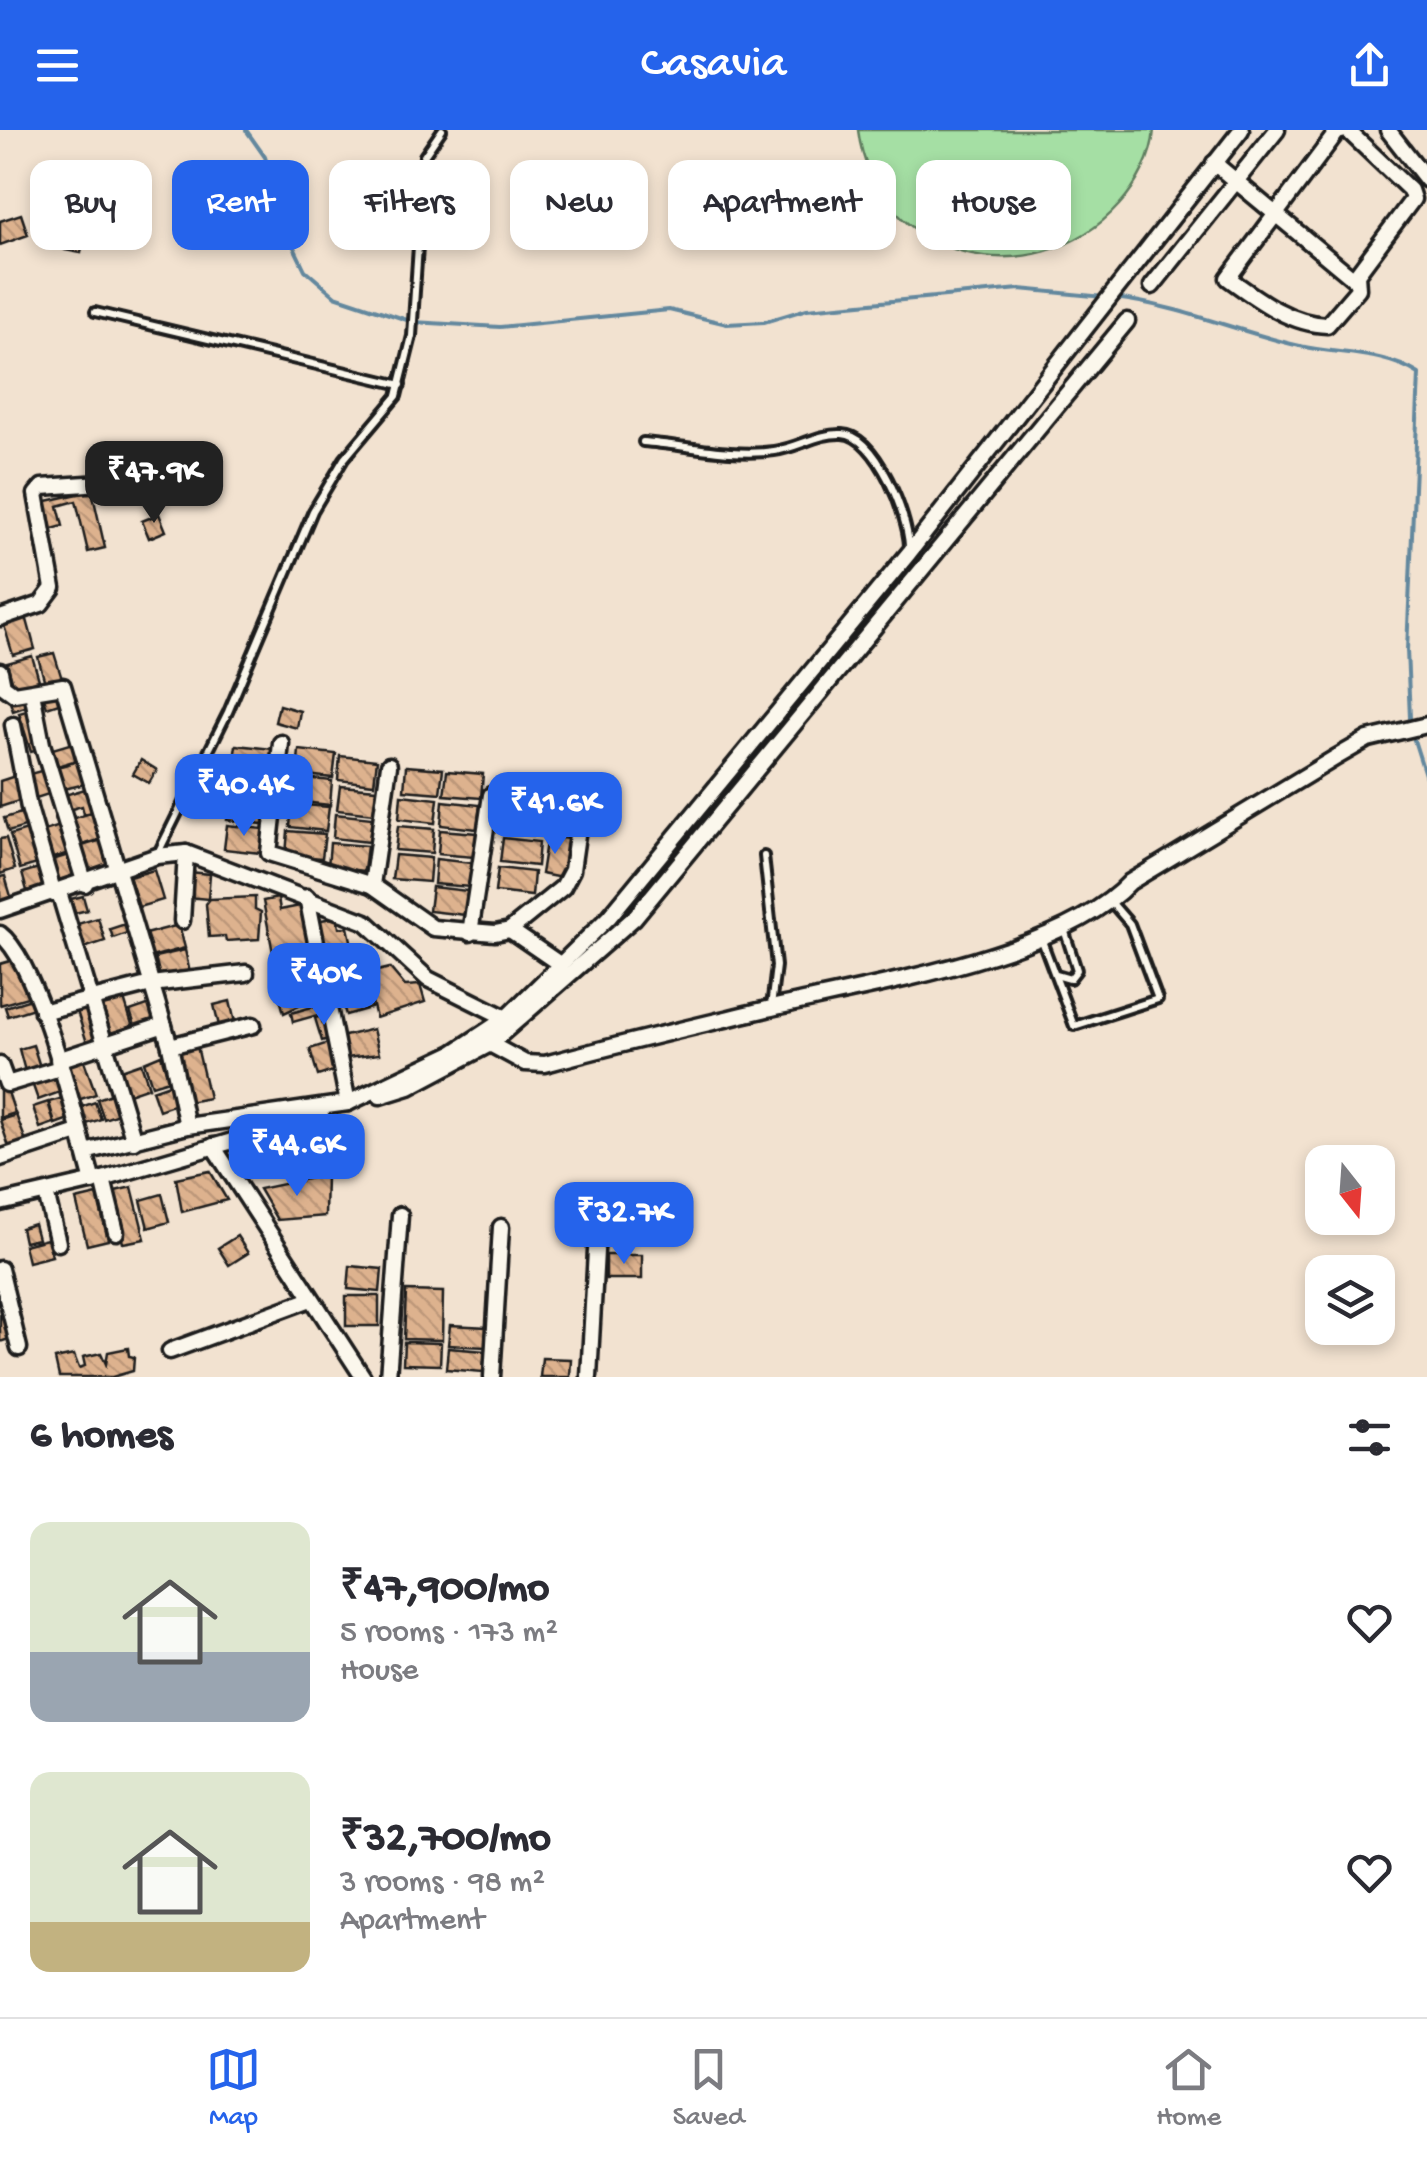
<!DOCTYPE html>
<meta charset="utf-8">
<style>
:root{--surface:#fff;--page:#f7f7f7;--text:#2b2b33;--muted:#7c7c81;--line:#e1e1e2;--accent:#2563eb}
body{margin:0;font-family:"Gochi Hand",sans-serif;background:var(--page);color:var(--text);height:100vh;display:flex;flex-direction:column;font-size:38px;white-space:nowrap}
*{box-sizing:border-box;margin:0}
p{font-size:32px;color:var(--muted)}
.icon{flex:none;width:55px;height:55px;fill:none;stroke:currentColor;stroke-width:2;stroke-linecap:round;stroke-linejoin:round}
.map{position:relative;height:1247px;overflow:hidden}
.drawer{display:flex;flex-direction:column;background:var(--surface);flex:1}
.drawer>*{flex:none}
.guide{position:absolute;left:30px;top:30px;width:1368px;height:90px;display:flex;gap:20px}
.needle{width:65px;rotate:163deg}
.fabs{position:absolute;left:1305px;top:1015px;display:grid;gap:20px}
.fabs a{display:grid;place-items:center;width:90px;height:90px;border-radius:20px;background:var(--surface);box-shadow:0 5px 15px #0003;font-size:50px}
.price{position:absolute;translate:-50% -85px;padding:0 22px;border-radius:20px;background:var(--accent);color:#fff;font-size:32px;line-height:65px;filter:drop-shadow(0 2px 5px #0008)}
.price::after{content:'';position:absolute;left:50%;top:60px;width:30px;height:22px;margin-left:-15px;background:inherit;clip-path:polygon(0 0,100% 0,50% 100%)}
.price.selected{background:#222;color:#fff}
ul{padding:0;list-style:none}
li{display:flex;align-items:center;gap:30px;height:250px;padding:0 30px}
li span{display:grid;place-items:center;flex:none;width:280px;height:200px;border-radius:20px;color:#555}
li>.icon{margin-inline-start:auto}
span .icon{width:120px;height:120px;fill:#fffc;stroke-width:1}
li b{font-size:42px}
h2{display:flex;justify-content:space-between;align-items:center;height:120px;padding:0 30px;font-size:42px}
.chip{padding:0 35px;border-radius:20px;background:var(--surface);box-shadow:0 5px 15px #0003;font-size:35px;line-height:90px}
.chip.selected{background:var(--accent);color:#fff}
header{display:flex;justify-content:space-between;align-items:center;height:130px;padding:0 30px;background:var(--accent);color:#fff;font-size:45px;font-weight:600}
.tab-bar{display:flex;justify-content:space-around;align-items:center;height:140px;border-top:2px solid var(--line);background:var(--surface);font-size:28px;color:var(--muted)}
.tab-bar a{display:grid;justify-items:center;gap:5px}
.tab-bar .selected{color:var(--accent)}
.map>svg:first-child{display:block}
.park{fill:#a5dfa4;stroke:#607e60;stroke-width:2.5}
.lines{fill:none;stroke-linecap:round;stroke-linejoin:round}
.stream{stroke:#64889e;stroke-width:4}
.building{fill:url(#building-back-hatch);stroke:#1c1c1c;stroke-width:2.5}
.lane-casing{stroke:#1c1c1c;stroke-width:14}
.street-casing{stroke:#1c1c1c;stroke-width:21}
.lane{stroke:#fbf7ec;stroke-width:6}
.street{stroke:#fbf7ec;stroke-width:14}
</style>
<header><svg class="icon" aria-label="menu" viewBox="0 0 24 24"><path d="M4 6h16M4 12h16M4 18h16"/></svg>Casavia<svg class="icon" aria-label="share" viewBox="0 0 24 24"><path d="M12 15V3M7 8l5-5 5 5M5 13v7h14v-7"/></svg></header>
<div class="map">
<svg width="1427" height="1247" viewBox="0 0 1427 1247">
<defs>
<pattern id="building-back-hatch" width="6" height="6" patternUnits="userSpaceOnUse" patternTransform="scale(2.5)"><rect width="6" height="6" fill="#ddb28e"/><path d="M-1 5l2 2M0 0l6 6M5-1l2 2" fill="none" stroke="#bd987a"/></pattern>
</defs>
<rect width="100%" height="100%" fill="#f2e2d0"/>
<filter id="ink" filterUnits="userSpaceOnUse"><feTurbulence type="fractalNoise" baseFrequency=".01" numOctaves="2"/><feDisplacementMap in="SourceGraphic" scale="20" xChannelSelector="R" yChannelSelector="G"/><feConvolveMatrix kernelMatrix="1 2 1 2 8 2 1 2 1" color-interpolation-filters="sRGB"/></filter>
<g filter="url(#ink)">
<path class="park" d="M858 0H1154C1152 27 1137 55 1119 75 1034 169 875 131 858 0Z"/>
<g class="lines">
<g class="stream">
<path d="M246 0 265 27 290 109 305 140 335 166 413 192 500 197 669 180 727 194 764 192 807 179 1020 159 1104 167"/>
<path d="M1114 168C1177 175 1238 202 1300 216 1339 225 1384 221 1419 244L1407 520 1410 588"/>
<path d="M1414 610 1427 651"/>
</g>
</g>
<g class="building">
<path d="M21 84 28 105 0 115V91Z"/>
<path d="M69 96 85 98 81 123 65 120Z"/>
<path d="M92 361 105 418 88 422 76 371 58 376 63 396 49 400 42 372Z"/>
<path d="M159 384 166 401 149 408 142 391Z"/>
<path d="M26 486 35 519 13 525 3 492Z"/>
<path d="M54 523 62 549 45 553 38 527Z"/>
<path d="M32 526 39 550 14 557 7 533Z"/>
<path d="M59 560 62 572 47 577 43 565Z"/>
<path d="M28 564 31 575 13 581 9 569Z"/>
<path d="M279 575 300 581 297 598 275 592Z"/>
<path d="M30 580 42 619 31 622 19 583Z"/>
<path d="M76 612 80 629 54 637 49 620Z"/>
<path d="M236 615 273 619 270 643 233 639Z"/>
<path d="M299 620 336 624 333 648 297 644Z"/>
<path d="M340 626 377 630 374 654 338 650Z"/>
<path d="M141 630 157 640 149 653 133 644Z"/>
<path d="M78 631 85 654 60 660 54 638Z"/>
<path d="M406 636 443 639 440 663 404 660Z"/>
<path d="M48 639 55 662 33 669 26 645Z"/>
<path d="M232 641 268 645 266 669 229 665Z"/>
<path d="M447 641 483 644 481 668 444 665Z"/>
<path d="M18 645 25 669 0 677V651Z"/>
<path d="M296 647 332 651 330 675 293 671Z"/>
<path d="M511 650 547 653 545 677 508 674Z"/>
<path d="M340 656 376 659 374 684 337 680Z"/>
<path d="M554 656 574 660 567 698 547 694Z"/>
<path d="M580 657 617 660 614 684 578 681Z"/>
<path d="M85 659 92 682 84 684 82 676 65 681 61 666Z"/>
<path d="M401 665 438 669 435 693 399 689Z"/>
<path d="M229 666 266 670 263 694 227 690Z"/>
<path d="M443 671 480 675 477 699 441 695Z"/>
<path d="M292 674 329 677 326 701 290 697Z"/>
<path d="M506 679 542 682 540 706 503 703Z"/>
<path d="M28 681 32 695 8 702 4 688Z"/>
<path d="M94 682 102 709 76 717 68 690Z"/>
<path d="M335 684 372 688 369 712 333 708Z"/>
<path d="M63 695 72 722 50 729 41 702Z"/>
<path d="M227 695 263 699 261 723 224 719Z"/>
<path d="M398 696 434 699 432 723 395 720Z"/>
<path d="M31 699 41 733 20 739 10 705Z"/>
<path d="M440 700 477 703 474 727 438 724Z"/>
<path d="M288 701 325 704 322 728 286 725Z"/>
<path d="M547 706 568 709 562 748 541 744Z"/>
<path d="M6 708 15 739 0 744V709Z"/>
<path d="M503 708 539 712 537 736 500 732Z"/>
<path d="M102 710 109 734 82 742 75 718Z"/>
<path d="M330 713 367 716 364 741 328 737Z"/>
<path d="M72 724 80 751 57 758 49 731Z"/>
<path d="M395 725 431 728 429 752 392 749Z"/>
<path d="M436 729 472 733 470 757 434 754Z"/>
<path d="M42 737 49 762 29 768 22 743Z"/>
<path d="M498 738 534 742 532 766 495 762Z"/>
<path d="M154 740 163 770 139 777 129 747Z"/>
<path d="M189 742 210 744 208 769 187 767Z"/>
<path d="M5 746 12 770 0 774V747Z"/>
<path d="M432 757 468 761 466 785 429 781Z"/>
<path d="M83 766 87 780 75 783 71 769Z"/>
<path d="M255 767V779L261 782 259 809 226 811 225 806 209 807 206 774 210 769Z"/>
<path d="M278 768 280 780 305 775 314 825 275 833 263 771Z"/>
<path d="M337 787 339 798 348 797 358 842 330 848 316 791Z"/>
<path d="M98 788 105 811 81 819 74 795Z"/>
<path d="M125 794 127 803 113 808 110 799Z"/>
<path d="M179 795 185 818 151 827 145 804Z"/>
<path d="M185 820 190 843 161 850 155 827Z"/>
<path d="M20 828 31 866 0 875V834Z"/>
<path d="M307 828 311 841 279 850 275 838Z"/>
<path d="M390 838 405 856 420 855 425 872 376 888 365 844Z"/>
<path d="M316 842 323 865 284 883 276 854Z"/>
<path d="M122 862 134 901 110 908 98 870Z"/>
<path d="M367 865 371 878 346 885 342 872Z"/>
<path d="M31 869 34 878 8 886 5 877Z"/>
<path d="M230 871 236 897 220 900 214 875Z"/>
<path d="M153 873 159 891 136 899 130 881Z"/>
<path d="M90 874 101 912 88 916 76 878Z"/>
<path d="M322 874 325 883 293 892 291 883Z"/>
<path d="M325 885 332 908 322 911 315 888Z"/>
<path d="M373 899 379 924 346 928 341 907Z"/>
<path d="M196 912 209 968 188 972 175 917Z"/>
<path d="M331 912 339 939 318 946 310 919Z"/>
<path d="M33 915 40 937 25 941 19 919Z"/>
<path d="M161 925 169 950 152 955 144 932Z"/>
<path d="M83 928 96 964 78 970 65 934Z"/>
<path d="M141 933 149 957 126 965 118 941Z"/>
<path d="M53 943 60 962 38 970 31 950Z"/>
<path d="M169 954 176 974 159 980 152 960Z"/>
<path d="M7 959 15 983 0 988V961Z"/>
<path d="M114 963 121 983 104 989 97 969Z"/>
<path d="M63 968 69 989 55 994 49 972Z"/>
<path d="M48 972 54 993 40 998 33 977Z"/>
<path d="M95 972 101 989 84 995 78 978Z"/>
<path d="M16 985 26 1011 9 1017 0 990Z"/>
<path d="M210 1041 227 1070 182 1082 176 1048Z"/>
<path d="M326 1045 325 1086 277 1090 259 1059Z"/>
<path d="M132 1057 145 1109 123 1113 111 1062Z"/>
<path d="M162 1064 169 1092 148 1098 141 1070Z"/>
<path d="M97 1065 108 1110 87 1115 76 1070Z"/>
<path d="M34 1094 38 1109 24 1112 21 1098Z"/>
<path d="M237 1106 248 1123 229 1135 218 1118Z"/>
<path d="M47 1109 52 1126 28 1132 24 1115Z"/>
<rect x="606" y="1125" width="36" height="24"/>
<path d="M350 1136 382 1139 380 1162 348 1159Z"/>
<path d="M406 1161 443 1162 442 1210 404 1209Z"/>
<rect x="346" y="1166" width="33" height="30"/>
<path d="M2 1184 9 1209 0 1212V1185Z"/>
<path d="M450 1195 487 1197 485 1217 448 1215Z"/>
<path d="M404 1212 441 1213 440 1235 403 1234Z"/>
<path d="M128 1218 129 1226 134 1227 133 1241 112 1247H59L55 1229 74 1225 79 1238 85 1236 83 1227 101 1223 106 1234 108 1222Z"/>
<path d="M448 1218 485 1221 483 1242 446 1239Z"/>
<path d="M542 1228 571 1229 570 1247H540Z"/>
</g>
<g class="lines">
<defs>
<g id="lane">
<path d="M95 182 401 255"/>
<path d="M643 312C684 315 733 327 774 321 798 318 818 303 842 304 877 305 908 387 909 416"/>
<path d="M157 725 228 582 313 381 344 329 397 266 412 206 424 26 442 0"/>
<path d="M764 726 776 836 771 877"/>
<path d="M1041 808 1074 896 1158 869 1130 794 1111 772"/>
<path d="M1056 845 1070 849 1077 840 1064 799"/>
</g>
<g id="street">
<path d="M1346 0 1337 2 1228 148C1257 169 1290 194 1327 195L1358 159 1357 144 1413 69 1410 60 1347 0"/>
<path d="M1388 0 1427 50"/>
<path d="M1214 33 1355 150"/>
<path d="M1152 156 1277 0"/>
<path d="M0 488 41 474 53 458 36 364 42 357 132 351"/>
<path d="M0 541 3 556 14 564 63 556 170 916 253 895"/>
<path d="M32 562 42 614 85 754"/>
<path d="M13 595 29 678 54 764"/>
<path d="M281 613 269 723 372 755 433 798 495 803 510 800 563 757 572 740 580 684"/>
<path d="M372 755 389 635"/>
<path d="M59 762 134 1011"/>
<path d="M307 767 348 973"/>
<path d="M0 780 157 726 186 723 366 792 428 849 506 888"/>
<path d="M182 791 186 723"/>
<path d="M510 800 561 835"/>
<path d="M470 803 491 665"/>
<path d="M0 804C40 834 78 998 93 1052"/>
<path d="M42 882 151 854 246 843"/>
<path d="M490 914 634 788 1127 191"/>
<path d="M170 916 187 996"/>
<path d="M58 930 164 895"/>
<path d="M0 935 7 954 60 938"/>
<path d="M380 966 409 957 490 914 525 933 545 934C619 914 693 897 767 879 866 856 1062 826 1130 752L1335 628 1368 609 1427 595"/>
<path d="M213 1016 363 1247"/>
<path d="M85 1022 187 996 348 973 453 923 506 888 609 787 909 423 1241 0"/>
<path d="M0 1028 78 1002"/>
<path d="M103 1049 116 1102"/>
<path d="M46 1063 58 1113"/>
<path d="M0 1073 103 1049 321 985"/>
<path d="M0 1139 19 1218"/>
<path d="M170 1221 311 1169"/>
<path d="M388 1247 400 1085"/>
<path d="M492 1247 501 1097"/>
<path d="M589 1247 597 1103"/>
</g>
</defs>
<use href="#lane" class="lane-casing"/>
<use href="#street" class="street-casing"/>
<use href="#lane" class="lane"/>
<use href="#street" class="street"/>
</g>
</g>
</svg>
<div class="fabs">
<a><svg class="needle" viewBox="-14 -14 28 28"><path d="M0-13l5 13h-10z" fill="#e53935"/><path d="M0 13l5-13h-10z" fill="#7c7c81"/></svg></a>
<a><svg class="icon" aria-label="layers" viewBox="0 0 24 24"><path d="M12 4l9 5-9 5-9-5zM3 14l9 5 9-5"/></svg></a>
</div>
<b class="price selected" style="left:154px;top:396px">₹47.9K</b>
<b class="price" style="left:244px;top:709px">₹40.4K</b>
<b class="price" style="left:555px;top:727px">₹41.6K</b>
<b class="price" style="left:324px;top:898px">₹40K</b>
<b class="price" style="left:297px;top:1069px">₹44.6K</b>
<b class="price" style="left:624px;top:1137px">₹32.7K</b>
<div class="guide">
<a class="chip">Buy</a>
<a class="chip selected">Rent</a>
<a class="chip">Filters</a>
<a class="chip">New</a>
<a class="chip">Apartment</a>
<a class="chip">House</a>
</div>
</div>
<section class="drawer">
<h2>6 homes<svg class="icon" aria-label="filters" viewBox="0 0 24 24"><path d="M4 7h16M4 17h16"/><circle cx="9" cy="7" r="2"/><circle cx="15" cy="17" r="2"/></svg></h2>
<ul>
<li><span style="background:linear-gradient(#dfe7d0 65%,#9aa5b1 0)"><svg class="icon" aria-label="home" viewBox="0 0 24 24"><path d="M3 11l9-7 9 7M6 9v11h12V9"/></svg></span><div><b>₹47,900/mo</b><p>5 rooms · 173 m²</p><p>House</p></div><svg class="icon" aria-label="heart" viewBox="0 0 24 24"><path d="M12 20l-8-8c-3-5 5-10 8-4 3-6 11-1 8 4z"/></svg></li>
<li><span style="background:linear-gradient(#dfe7d0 75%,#c2b280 0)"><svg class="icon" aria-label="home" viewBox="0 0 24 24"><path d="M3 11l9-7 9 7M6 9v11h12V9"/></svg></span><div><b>₹32,700/mo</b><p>3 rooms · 98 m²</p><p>Apartment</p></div><svg class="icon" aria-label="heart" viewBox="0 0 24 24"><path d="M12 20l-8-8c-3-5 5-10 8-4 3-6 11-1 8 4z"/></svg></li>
</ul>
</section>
<nav class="tab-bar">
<a class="selected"><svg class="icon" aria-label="map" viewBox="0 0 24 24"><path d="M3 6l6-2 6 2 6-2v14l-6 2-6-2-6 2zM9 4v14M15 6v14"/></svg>Map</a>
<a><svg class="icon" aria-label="saved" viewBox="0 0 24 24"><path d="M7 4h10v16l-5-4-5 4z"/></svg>Saved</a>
<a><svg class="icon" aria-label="home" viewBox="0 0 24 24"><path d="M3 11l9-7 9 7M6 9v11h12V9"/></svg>Home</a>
</nav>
